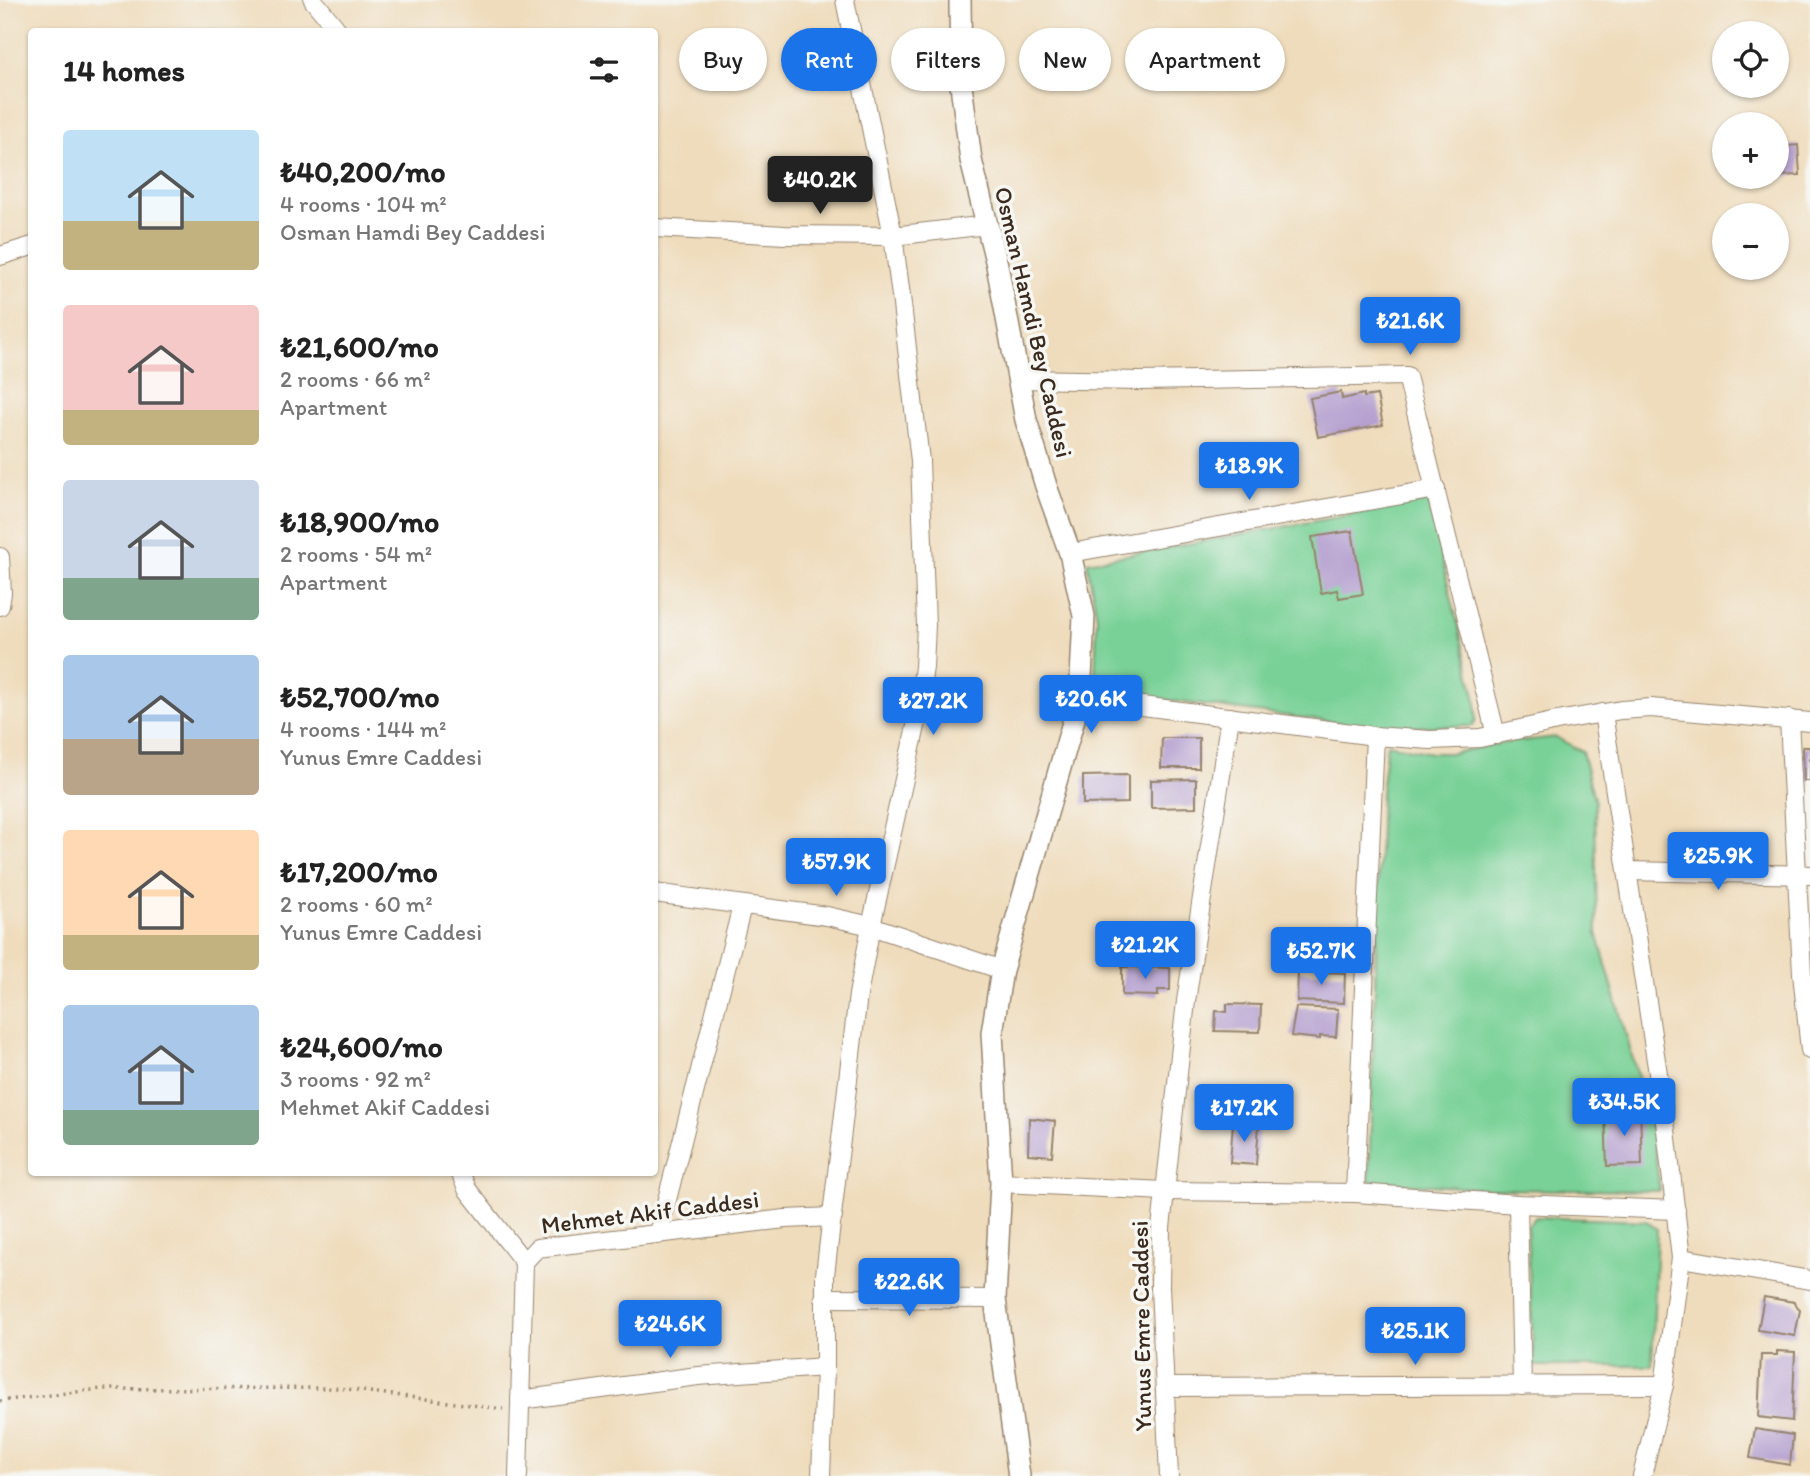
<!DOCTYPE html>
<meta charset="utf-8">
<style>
:root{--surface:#fff;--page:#f2f2f2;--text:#222;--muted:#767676;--accent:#1a73e8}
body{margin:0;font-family:Itim,sans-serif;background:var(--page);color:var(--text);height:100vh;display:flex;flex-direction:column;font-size:26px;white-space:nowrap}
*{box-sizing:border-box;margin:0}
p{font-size:23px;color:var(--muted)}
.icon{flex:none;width:38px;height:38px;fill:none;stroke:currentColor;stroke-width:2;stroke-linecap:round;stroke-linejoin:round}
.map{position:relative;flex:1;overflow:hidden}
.panel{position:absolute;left:28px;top:28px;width:630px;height:1148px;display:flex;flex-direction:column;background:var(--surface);border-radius:7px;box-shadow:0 2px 5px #0004}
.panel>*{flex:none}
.top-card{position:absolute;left:679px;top:28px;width:665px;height:63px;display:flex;gap:14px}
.buttons{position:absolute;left:1712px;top:21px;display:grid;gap:14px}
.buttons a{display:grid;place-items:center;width:77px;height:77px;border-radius:50%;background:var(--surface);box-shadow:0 2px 5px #0004;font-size:35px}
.price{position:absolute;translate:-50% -60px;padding:0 16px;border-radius:7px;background:var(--accent);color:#fff;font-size:23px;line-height:46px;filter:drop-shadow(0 2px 4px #0008)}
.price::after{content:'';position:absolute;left:50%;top:42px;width:21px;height:16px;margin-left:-10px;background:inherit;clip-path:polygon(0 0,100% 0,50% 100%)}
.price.current{background:#222;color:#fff}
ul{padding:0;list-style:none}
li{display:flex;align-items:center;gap:21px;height:175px;padding:0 35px}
li span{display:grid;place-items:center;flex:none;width:196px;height:140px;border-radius:7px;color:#555}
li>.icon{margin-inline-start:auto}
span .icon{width:84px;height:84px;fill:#fffc;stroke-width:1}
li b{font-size:30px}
h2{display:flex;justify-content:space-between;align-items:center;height:84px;padding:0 35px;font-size:30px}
.pill{padding:0 24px;border-radius:32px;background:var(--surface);box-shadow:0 2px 5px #0004;font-size:24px;line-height:63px}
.pill.current{background:var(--accent);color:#fff}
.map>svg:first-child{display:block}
.green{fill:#79d197;stroke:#5a7e5a;stroke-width:2}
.building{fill:#b49ecf}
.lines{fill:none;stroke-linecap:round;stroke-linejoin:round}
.minor-casing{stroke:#95836d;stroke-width:20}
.tertiary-casing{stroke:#95836d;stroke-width:24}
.path{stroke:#95836d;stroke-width:3.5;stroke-dasharray:2 5;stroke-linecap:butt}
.minor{stroke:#fff;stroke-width:18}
.tertiary{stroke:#fff;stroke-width:21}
.labels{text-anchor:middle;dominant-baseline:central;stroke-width:7;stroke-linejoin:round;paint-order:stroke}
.street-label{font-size:24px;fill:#3b2a1e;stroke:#f6f6f2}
</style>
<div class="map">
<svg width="1810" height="1476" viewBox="0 0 1810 1476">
<rect width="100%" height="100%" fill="#f6f6f2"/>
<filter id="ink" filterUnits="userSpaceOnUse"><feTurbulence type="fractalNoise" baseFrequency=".0143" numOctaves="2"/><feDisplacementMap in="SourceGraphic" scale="14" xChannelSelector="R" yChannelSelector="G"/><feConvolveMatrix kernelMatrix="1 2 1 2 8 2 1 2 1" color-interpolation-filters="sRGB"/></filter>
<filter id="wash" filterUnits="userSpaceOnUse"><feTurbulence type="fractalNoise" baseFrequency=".00686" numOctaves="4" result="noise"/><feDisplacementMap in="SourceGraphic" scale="28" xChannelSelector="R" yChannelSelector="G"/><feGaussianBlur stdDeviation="1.57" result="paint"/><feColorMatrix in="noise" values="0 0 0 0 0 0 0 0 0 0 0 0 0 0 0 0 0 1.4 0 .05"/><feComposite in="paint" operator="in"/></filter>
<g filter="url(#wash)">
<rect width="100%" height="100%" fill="#efdcbc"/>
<g class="green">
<path d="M1428 501 1476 700V720L1473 726 1400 727 1357 725 1104 692 1095 681 1097 617 1087 562Z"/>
<path d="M1556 737 1582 752 1595 803 1597 933 1651 1123 1660 1191 1487 1189 1369 1181 1381 793 1387 744 1431 753H1453L1504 743Z"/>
<path d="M1536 1217 1646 1221 1657 1229 1652 1366H1534L1527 1226Z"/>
</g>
<g id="blocks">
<g class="building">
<path d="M1798 145 1800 175 1776 176V147Z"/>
<path d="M1341 392 1342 399 1364 394V397L1377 395 1383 425 1318 437 1310 398Z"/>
<path d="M1352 531 1363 594 1339 598 1337 590 1321 593 1312 537Z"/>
<path d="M1162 738H1199V768H1161Z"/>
<path d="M1803 747H1810V781H1804Z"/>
<path d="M1128 775V803L1083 804V776Z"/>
<path d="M1196 779V807L1151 808V780Z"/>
<path d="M1174 924 1175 949 1131 950V925Z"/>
<path d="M1122 967 1170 968V990H1158V996L1122 995Z"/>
<path d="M1298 971 1345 973 1344 1003 1297 1001Z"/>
<path d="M1227 1004 1261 1005 1260 1032 1215 1031 1216 1011 1227 1012Z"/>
<path d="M1296 1007 1338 1009 1336 1037 1320 1036V1039L1291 1036Z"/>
<path d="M1640 1110 1642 1165 1607 1166 1605 1112Z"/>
<path d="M1029 1118 1055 1121 1052 1156 1028 1154Z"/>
<path d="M1233 1123 1259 1125 1256 1165 1230 1163Z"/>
<path d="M1764 1297 1794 1302 1800 1310 1795 1336 1758 1330Z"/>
<path d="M1777 1351 1795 1352 1792 1421 1758 1417 1761 1355H1777Z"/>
<path d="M1755 1429 1793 1435 1790 1465 1750 1458Z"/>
</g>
</g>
</g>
<g filter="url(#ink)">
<use href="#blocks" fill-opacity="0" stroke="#95836d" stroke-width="2"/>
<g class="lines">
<defs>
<g id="minor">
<path d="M313 0 339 32"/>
<path d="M654 228 785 235 893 236 987 225"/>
<path d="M0 256 32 246"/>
<path d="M1017 379 1141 381 1407 376 1496 735"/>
<path d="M1070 553 1436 489"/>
<path d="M0 557 2 593 0 606"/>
<path d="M1080 698 1375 736 1430 740 1480 738 1557 721 1621 710 1651 708 1810 722"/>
<path d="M1603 713 1664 1113 1681 1258 1664 1385 1642 1476"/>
<path d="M1789 719 1802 973 1810 1050"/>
<path d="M1627 871 1810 875"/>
<path d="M654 893 827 916 871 926 1002 970"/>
<path d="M460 1172 467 1189 524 1262"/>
<path d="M1001 1183 1164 1191 1355 1193 1518 1204 1676 1210"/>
<path d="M1355 1193 1375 736"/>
<path d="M1518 1204 1522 1386"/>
<path d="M658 1235 742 906"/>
<path d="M1681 1258 1810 1280"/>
<path d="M824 1298 995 1299"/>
<path d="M1166 1387 1664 1385"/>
<path d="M520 1400 698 1376 825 1367"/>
<path d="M518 1476 524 1262 537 1248 785 1219 833 1217"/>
<path d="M821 1476 825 1367V1275L858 995 871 926 916 726 924 667 926 625 920 461 901 296 893 236 845 0"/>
<path d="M1169 1476 1160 1287 1161 1228 1186 1001 1230 717"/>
</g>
<path id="tertiary" d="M960 0 961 85 971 160 997 265 1026 420 1046 486 1070 553 1084 616 1080 698 1002 970 992 1033 1001 1183 995 1299 1019 1476"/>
</defs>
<use href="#minor" class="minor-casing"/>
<use href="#tertiary" class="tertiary-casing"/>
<path class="path" d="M0 1401 101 1389 339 1388 503 1409"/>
<use href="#minor" class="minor"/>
<use href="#tertiary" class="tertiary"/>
</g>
</g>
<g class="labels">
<g class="street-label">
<text transform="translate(1034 322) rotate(77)">Osman Hamdi Bey Caddesi</text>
<text transform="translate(650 1212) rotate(-7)">Mehmet Akif Caddesi</text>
<text transform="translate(1141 1326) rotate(-91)">Yunus Emre Caddesi</text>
</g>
</g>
</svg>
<div class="buttons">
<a><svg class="icon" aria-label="locate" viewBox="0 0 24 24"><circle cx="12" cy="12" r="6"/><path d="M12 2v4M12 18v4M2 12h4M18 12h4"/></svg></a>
<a>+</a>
<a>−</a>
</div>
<b class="price current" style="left:820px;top:216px">₺40.2K</b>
<b class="price" style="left:1410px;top:357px">₺21.6K</b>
<b class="price" style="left:1249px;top:502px">₺18.9K</b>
<b class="price" style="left:1091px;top:735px">₺20.6K</b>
<b class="price" style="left:933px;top:737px">₺27.2K</b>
<b class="price" style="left:1718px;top:892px">₺25.9K</b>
<b class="price" style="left:836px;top:898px">₺57.9K</b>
<b class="price" style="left:1145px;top:981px">₺21.2K</b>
<b class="price" style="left:1321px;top:987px">₺52.7K</b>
<b class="price" style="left:1624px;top:1138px">₺34.5K</b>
<b class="price" style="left:1244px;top:1144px">₺17.2K</b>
<b class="price" style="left:909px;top:1318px">₺22.6K</b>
<b class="price" style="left:670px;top:1360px">₺24.6K</b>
<b class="price" style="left:1415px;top:1367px">₺25.1K</b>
<div class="top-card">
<a class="pill">Buy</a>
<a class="pill current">Rent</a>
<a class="pill">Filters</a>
<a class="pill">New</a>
<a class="pill">Apartment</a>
</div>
<section class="panel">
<h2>14 homes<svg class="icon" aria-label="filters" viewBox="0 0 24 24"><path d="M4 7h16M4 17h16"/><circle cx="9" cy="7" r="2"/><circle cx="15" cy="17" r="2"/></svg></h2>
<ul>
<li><span style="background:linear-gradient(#bfe0f5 65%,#c2b280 0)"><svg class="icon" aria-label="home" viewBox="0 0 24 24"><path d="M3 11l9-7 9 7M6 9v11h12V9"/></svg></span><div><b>₺40,200/mo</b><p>4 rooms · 104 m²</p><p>Osman Hamdi Bey Caddesi</p></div></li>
<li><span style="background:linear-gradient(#f6c9c9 75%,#c2b280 0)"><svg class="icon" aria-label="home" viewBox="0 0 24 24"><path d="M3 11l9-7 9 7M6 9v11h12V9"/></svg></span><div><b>₺21,600/mo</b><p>2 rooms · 66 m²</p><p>Apartment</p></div></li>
<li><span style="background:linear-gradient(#c9d6e8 70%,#7fa58c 0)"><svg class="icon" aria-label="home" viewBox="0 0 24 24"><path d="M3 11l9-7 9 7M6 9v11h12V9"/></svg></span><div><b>₺18,900/mo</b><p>2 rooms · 54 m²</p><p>Apartment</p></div></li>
<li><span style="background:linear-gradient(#a9c7e8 60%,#b9a48a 0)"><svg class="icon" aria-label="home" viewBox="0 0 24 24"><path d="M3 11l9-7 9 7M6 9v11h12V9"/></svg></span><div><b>₺52,700/mo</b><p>4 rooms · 144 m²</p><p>Yunus Emre Caddesi</p></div></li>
<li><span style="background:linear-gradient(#ffd9b3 75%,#c2b280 0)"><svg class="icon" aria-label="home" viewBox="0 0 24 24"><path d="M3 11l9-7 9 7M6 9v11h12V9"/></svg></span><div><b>₺17,200/mo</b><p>2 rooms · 60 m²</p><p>Yunus Emre Caddesi</p></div></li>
<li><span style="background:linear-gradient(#a9c7e8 75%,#7fa58c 0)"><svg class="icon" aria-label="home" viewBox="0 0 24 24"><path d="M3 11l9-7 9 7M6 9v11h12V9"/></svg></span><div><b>₺24,600/mo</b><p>3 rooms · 92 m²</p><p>Mehmet Akif Caddesi</p></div></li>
</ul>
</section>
</div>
